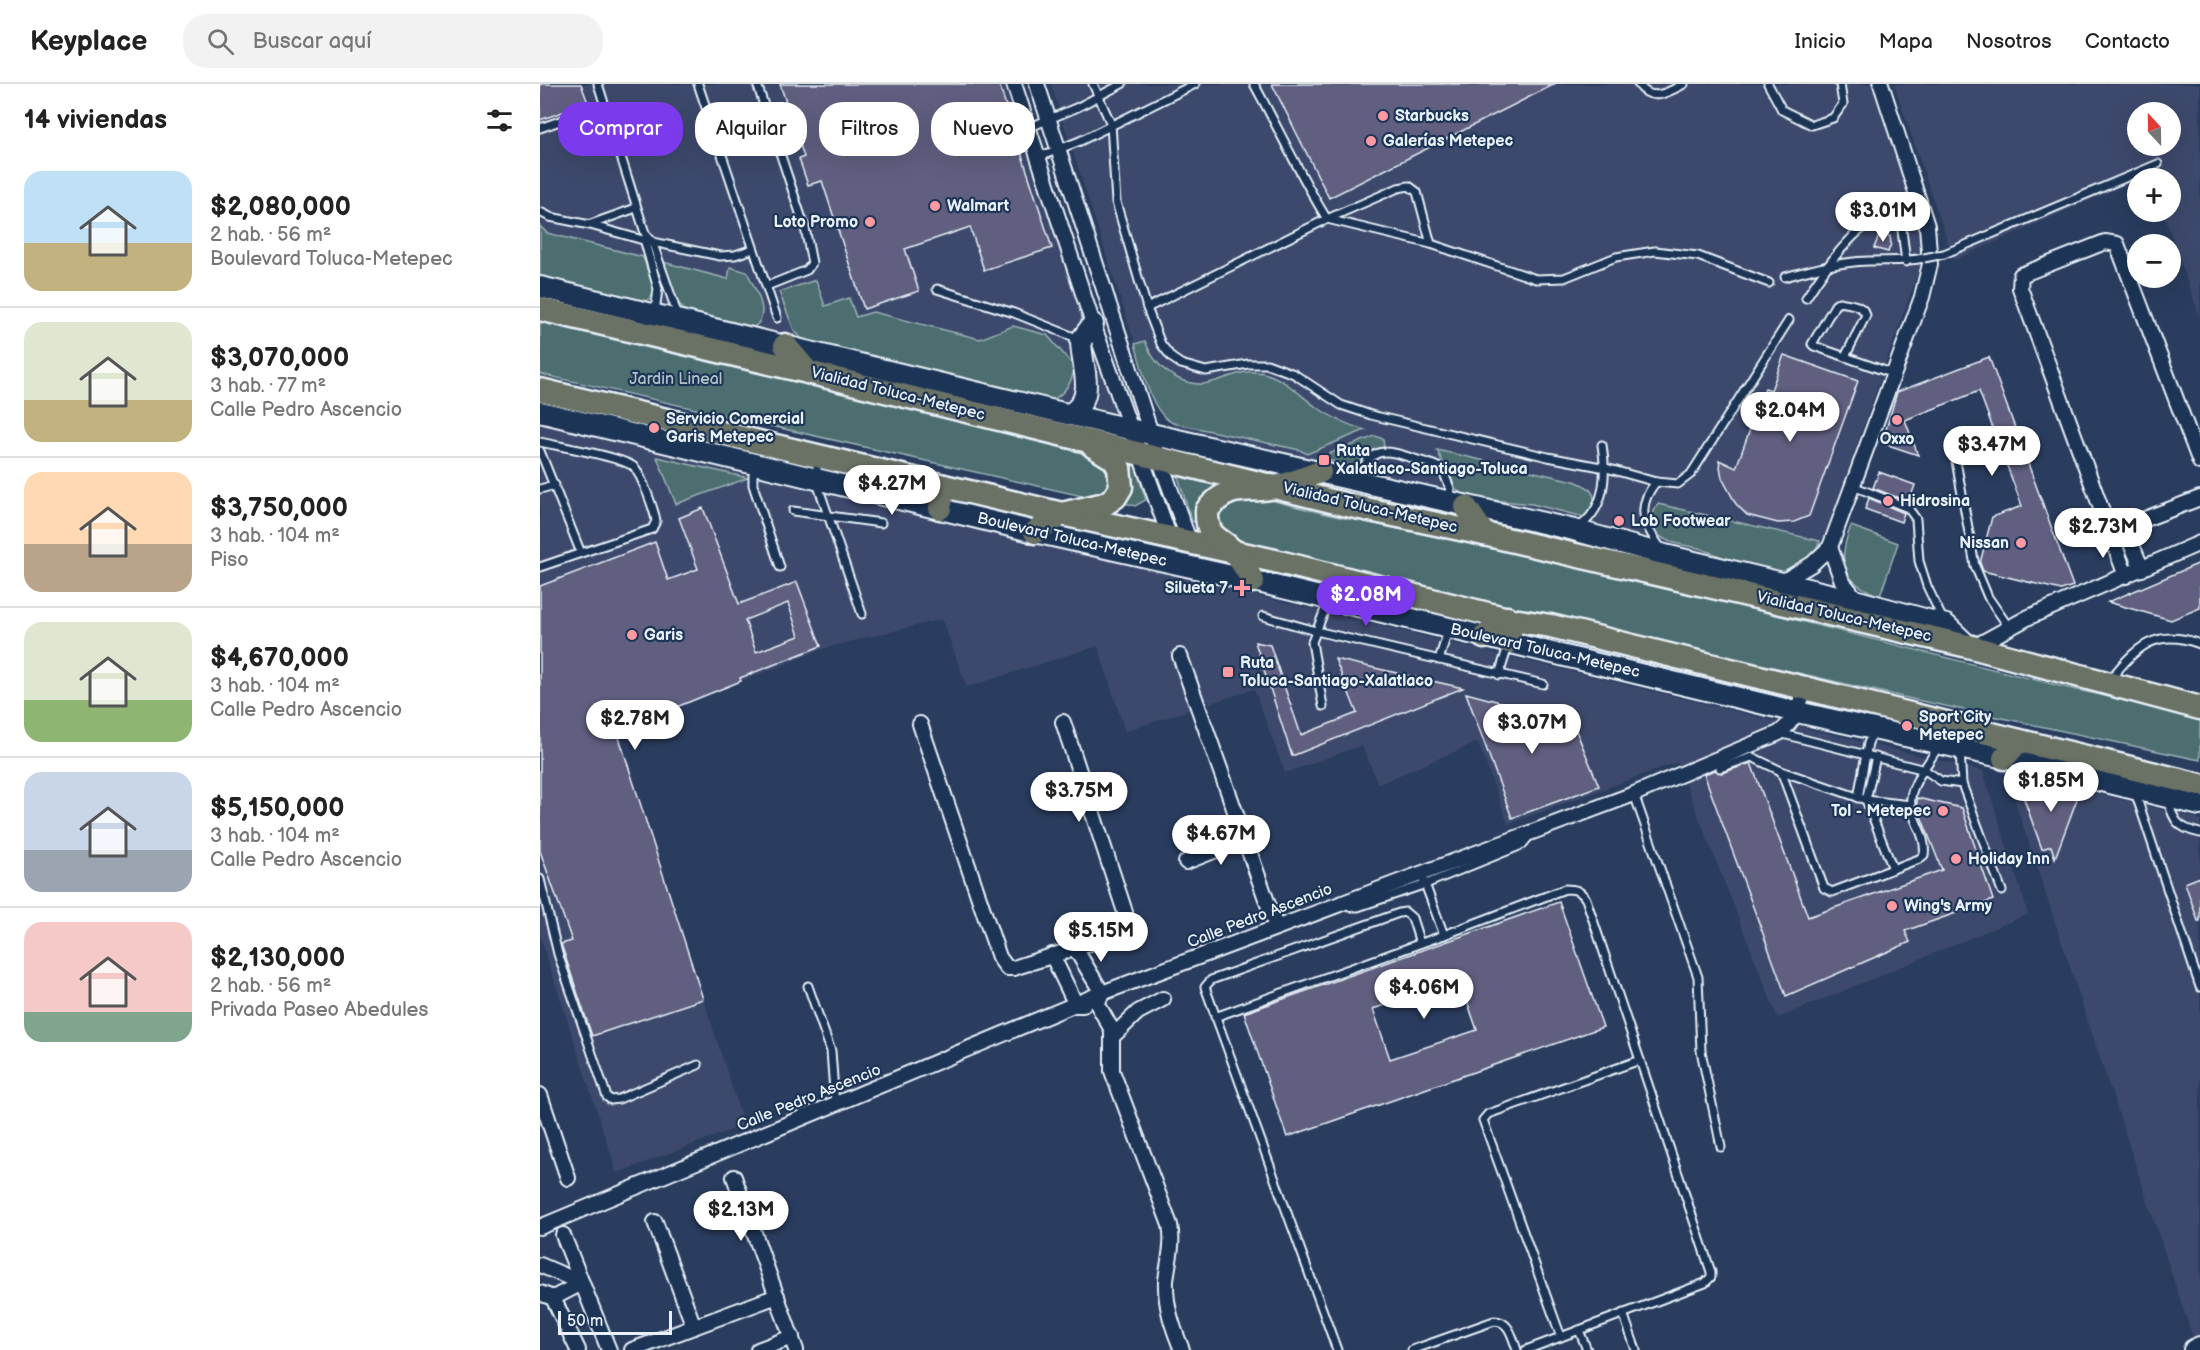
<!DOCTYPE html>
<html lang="es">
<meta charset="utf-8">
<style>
:root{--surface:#fff;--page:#f2f2f2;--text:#222;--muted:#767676;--line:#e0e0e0;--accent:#7c3aed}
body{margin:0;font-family:"Balsamiq Sans",sans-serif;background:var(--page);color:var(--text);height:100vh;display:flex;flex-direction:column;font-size:22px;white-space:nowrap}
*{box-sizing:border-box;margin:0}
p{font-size:20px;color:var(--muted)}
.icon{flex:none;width:33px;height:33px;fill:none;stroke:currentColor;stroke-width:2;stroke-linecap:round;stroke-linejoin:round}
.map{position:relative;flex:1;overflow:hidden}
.panel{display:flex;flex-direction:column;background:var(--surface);width:540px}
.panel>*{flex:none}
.hud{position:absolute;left:18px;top:18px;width:570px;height:54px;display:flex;gap:12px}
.needle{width:39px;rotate:338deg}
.fabs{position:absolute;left:1587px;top:18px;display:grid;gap:12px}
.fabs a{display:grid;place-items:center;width:54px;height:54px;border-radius:50%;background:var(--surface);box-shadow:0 6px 24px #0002;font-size:30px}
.scale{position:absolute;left:18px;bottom:15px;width:114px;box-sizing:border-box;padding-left:6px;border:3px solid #e8f1f8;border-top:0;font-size:16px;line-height:21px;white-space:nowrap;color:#e8f1f8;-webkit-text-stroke:4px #1d3557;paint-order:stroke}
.price{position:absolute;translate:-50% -51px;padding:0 14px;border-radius:21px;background:#fff;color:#222;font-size:20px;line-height:39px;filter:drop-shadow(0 2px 3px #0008)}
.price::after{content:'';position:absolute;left:50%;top:36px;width:18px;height:14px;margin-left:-9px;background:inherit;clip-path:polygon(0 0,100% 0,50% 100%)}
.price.current{background:var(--accent);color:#fff}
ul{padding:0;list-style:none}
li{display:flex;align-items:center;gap:18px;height:150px;padding:0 24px}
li+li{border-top:2px solid var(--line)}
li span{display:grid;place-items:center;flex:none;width:168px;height:120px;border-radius:18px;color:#555}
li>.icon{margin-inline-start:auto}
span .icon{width:72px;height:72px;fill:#fffc;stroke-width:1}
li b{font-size:26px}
h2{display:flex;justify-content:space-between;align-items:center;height:72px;padding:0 24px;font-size:26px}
.chip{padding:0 21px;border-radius:24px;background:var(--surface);box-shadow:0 6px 24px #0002;font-size:21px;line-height:54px}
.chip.current{background:var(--accent);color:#fff}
header{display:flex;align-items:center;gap:36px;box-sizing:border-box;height:84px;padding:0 30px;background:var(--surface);border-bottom:2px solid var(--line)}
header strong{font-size:28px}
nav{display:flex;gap:33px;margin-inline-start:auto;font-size:21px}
.search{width:420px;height:54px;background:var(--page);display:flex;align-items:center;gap:15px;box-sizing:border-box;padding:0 21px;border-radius:24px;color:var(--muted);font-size:22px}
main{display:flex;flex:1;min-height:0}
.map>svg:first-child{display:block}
.built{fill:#3d4a6c;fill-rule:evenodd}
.green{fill:#4d6e6f;stroke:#9ab0b4;stroke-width:1.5}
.building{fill:#605f80;stroke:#e8f1f8;stroke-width:1.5;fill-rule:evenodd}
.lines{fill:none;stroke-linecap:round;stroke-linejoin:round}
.service-casing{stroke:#e8f1f8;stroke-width:11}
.minor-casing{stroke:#e8f1f8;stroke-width:18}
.secondary-casing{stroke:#e8f1f8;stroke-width:24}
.trunk-casing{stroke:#e8f1f8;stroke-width:27}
.service{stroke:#1d3557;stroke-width:7}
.minor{stroke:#1d3557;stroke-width:14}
.secondary{stroke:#1d3557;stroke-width:20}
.trunk{stroke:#6b7165;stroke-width:22}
.service-bridge-casing{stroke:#e8f1f8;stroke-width:11;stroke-linecap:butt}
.service-bridge{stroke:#1d3557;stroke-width:7}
.poi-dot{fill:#ff9aa2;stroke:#1d3557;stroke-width:2}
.labels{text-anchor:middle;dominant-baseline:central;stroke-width:4.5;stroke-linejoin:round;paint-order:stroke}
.poi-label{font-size:16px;font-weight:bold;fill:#e8f1f8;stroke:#1d3557;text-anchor:start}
.park-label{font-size:16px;fill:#b2c3c8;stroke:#1d3557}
.street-label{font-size:16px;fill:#e8f1f8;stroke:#1d3557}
</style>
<header>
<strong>Keyplace</strong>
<div class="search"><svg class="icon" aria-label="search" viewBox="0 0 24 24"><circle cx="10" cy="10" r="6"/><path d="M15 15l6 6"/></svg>Buscar aquí</div>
<nav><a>Inicio</a><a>Mapa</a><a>Nosotros</a><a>Contacto</a></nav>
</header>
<main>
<section class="panel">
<h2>14 viviendas<svg class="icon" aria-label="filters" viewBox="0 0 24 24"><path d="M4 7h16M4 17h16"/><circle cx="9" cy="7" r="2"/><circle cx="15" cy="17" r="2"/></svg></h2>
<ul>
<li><span style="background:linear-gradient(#bfe0f5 60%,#c2b280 0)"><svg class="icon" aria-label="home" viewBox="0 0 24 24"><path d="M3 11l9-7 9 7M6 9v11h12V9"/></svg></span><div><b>$2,080,000</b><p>2 hab. · 56 m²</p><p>Boulevard Toluca-Metepec</p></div></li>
<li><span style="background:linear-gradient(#dfe7d0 65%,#c2b280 0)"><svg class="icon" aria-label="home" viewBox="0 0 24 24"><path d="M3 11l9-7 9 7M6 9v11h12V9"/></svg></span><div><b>$3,070,000</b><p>3 hab. · 77 m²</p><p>Calle Pedro Ascencio</p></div></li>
<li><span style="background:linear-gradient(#ffd9b3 60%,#b9a48a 0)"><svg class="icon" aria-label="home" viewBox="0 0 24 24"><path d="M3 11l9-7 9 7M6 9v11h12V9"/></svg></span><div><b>$3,750,000</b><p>3 hab. · 104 m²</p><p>Piso</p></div></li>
<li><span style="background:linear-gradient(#dfe7d0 65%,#8fb573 0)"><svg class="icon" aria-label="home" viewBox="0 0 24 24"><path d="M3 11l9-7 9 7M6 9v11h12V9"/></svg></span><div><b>$4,670,000</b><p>3 hab. · 104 m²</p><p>Calle Pedro Ascencio</p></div></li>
<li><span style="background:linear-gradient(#c9d6e8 65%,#9aa5b1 0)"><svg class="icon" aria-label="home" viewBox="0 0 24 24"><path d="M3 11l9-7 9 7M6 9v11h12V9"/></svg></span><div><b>$5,150,000</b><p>3 hab. · 104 m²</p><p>Calle Pedro Ascencio</p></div></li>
<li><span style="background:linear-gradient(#f6c9c9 75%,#7fa58c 0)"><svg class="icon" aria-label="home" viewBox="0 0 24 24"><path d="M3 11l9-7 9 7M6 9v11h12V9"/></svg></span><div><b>$2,130,000</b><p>2 hab. · 56 m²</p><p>Privada Paseo Abedules</p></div></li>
</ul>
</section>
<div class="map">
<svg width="1660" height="1266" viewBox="0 0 1660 1266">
<rect width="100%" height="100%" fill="#2a3d5f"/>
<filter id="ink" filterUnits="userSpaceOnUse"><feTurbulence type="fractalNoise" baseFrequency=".0167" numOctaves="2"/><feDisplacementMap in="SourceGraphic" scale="12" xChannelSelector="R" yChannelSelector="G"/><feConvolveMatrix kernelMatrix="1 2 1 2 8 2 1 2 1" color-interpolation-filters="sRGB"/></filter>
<g filter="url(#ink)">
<g class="built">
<path d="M0 0H473L584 340 0 201Z"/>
<path d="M511 0H1332L1376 131 1382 177 1277 473 1257 489 1234 491 640 350 620 324 594 256Z"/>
<path d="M1354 0H1660V233L1623 128H1630V94H1611L1609 90 1414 176ZM1598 28H1630V62H1598Z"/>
<path d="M0 339 1443 687 1488 830 1238 934 1137 678 968 740 938 658 838 700 822 661 745 689 714 605 585 647 558 562 427 603 402 535 285 564 77 647 204 1041 77 1089 0 852Z"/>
<path d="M1465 687 1660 735V1266H1657Z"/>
</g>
<g class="green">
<path d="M0 142 7 149 103 173 115 208 102 223 0 198Z"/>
<path d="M123 178 188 195 190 183 207 188C215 205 234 233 211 245L146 228 135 215Z"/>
<path d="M276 196 285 222 309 214 316 233 333 228 440 255 473 242 507 251 534 282C534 297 524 310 511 317L267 261 254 246 239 208Z"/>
<path d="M0 236 506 356 560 376 576 395 567 408 551 414 0 290Z"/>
<path d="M605 257C612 274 620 285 637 294 675 314 691 277 730 291 748 298 760 311 775 322 790 333 808 341 825 346L767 370 760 366 633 339C610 329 602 283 595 260Z"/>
<path d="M835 352 843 355 845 372 836 371 814 390 811 389 812 382 778 374Z"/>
<path d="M897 366 1034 397C1045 401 1058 407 1053 422 1051 428 1050 431 1044 433L992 420 925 413 914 403Z"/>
<path d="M117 373 208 394 136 420Z"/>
<path d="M593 375 606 416 595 422 578 417 591 397Z"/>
<path d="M636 387 686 398 661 442 652 437Z"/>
<path d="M722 414 790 431 1024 478 1532 605 1660 631V676L1372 615 705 462 677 446 678 424 686 416Z"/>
<path d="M1118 420 1280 457C1274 471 1264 482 1249 488 1231 494 1182 472 1164 466 1151 461 1126 461 1117 449 1109 439 1112 429 1118 420Z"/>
<path d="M1311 442 1358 459 1340 512C1302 498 1296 479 1311 442Z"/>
</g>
<g class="building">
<path d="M0 0H41L48 19 0 36Z"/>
<path d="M240 0H459L512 164 444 186 430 143 365 165 379 207 324 225 282 97 268 101 259 75 264 73Z"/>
<path d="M732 0H1015L789 114Z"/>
<path d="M1340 149 1350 152 1351 160 1348 168 1334 164Z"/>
<path d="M1244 271 1318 297 1269 432 1254 438 1238 439 1207 431 1196 420 1182 394 1179 376 1196 384 1225 304 1231 306Z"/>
<path d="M1449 273 1501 415 1533 502 1521 506 1443 487 1440 479 1452 433 1482 422 1439 307 1365 336 1378 371 1342 359 1357 308Z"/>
<path d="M1339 388 1375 401 1369 418 1333 404Z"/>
<path d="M1329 414 1364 429 1361 438 1325 425Z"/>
<path d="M163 424 199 520 257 498 281 562 200 594 201 597 77 647 163 915 52 952 21 860 32 857 0 767V502L115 458 128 496 158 485 139 434ZM248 519 259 552 216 568 205 536Z"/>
<path d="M1660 479V524L1631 536 1568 518Z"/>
<path d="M715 558 730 561 761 651 817 629 795 575 923 604 752 672Z"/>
<path d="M926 609 1032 637 1059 702 972 734Z"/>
<path d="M1211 679 1268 833 1402 786 1377 722V714L1422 724 1453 816 1365 847 1370 858 1246 912 1164 690 1175 686 1182 689Z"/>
<path d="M1504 699 1540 707 1515 774 1511 762 1502 765 1484 715 1490 712 1489 708Z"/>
<path d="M1660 793V837H1658L1645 799Z"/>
<path d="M1019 818 1063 943 747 1053 704 929ZM920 896 937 946 850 975 833 925Z"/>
</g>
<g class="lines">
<defs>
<g id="service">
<path d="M58 0 105 149 112 157 138 232"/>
<path d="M158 0 237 234"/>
<path d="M217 0 265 144 272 179 267 186 227 202"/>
<path d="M553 0 571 40 576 118 607 224 621 260 632 274 641 280 666 287 708 280H727L754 290 801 321 831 331 1008 373 1066 384 1116 398 1138 400 1151 390 1249 236"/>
<path d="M714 0C739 45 760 92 787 135L891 160 996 195 1024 194 1076 173 1115 167 1158 172 1229 199"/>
<path d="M1098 0C1111 19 1127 9 1144 0"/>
<path d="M1228 0 1242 26 1272 41 1293 34 1303 20 1300 0"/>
<path d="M0 44 65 21"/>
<path d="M488 44 538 23 582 0"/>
<path d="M496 74 540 57 655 0"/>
<path d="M0 128 10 133 50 141 103 156 180 172 195 171 213 165"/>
<path d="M51 140 96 124"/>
<path d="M104 155 118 205 115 228"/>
<path d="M1404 170 1618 80"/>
<path d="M1245 193C1273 185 1299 178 1328 177 1348 176 1365 178 1384 174"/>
<path d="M397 205 474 229 539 255"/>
<path d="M1266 214C1287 181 1313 144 1349 126L1360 130 1366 178"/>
<path d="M607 224 787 135 858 104 869 102 877 108 891 160"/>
<path d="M1305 273 1326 231C1322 220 1309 220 1299 218L1295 221 1272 260 1274 262 1354 290"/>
<path d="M0 358C17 362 85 373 95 384 102 393 114 425 116 437L112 445 0 483"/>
<path d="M1414 366 1435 482 1448 513 1468 542"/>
<path d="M0 367 41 469"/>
<path d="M279 375 275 393 322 530"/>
<path d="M218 382 213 391V401L240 483"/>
<path d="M817 396C832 361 844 365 875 375 884 378 894 380 902 385L910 404 909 416"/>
<path d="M1116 398C1094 425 1105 441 1122 466"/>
<path d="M1313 402 1368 424 1376 435 1379 477 1387 502 1403 536"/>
<path d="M0 405 15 401"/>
<path d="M253 427 341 439"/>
<path d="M1039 443C1066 424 1067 391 1062 361"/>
<path d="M723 532 776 547 1003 600"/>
<path d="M899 576 908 547"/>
<path d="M959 591 968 562"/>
<path d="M1569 597C1596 563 1616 543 1660 560"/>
<path d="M783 622 772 558 788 518"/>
<path d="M1239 649 1385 686 1401 697 1422 700"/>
<path d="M1420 666 1422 700 1462 807"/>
<path d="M1336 673 1326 716 1353 785"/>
<path d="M1180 684 1212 673 1241 687"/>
<path d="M1595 708 1660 903"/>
<path d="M1094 710 1158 893 1161 967 1181 1063"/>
<path d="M1318 714 1328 659 1334 647"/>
<path d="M1627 715C1634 737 1637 744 1660 749"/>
<path d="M1371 721 1326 716 1241 687 1284 804 1292 808 1379 775 1384 771C1387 752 1373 738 1371 721 1368 700 1391 678 1399 661"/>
<path d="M0 795 18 870 67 1013 71 1016 79 1015 158 981"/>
<path d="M807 817 811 823H818L886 800 982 761 987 755 985 750"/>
<path d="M904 851 1025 805C1035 805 1040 806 1046 815L1171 1188V1193L1165 1199 986 1266"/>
<path d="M268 902 291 967 295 1021"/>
<path d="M675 933 904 851 881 789"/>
<path d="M1083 1229 1096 1266"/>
<path d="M1039 1246 1047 1266"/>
<path d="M1021 1253 943 1036 948 1030 1100 976"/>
<path d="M797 1266 665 903 671 896 859 829 865 828 872 834 880 859"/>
<path d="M872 1266 954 1237C970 1237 972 1253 977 1266"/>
</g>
<g id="minor">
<path d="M474 0 553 240 630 454"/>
<path d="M497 0 619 374 650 459"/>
<path d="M1584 443 1602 485"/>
<path d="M1571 448 1660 414"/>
<path d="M1290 463 1302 497 1318 517"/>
<path d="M1586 492 1480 204 1481 191 1565 158 1577 160 1660 378"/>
<path d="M1242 498 1272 480 1290 463 1382 213 1390 180 1387 142 1341 0"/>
<path d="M1434 563 1489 533 1660 459"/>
<path d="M640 572 736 843"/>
<path d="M380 640 459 873 467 884H474C499 875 559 860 579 844 584 840 585 835 585 828L523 638"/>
<path d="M646 778 704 755"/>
<path d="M535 864 562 909 559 916"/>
<path d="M512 871 536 921H543"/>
<path d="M558 921 572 946V987L630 1141C634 1161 628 1177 626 1197 625 1222 633 1244 642 1266"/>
<path d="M573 952 598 928 623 915"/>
<path d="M0 1011 28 1094"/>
<path d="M194 1093 256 1266"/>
<path d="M115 1138 154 1243"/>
<path d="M0 1143 562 909 1094 710 1239 649C1255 637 1259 623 1265 604"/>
<path d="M0 1181 42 1199 69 1266"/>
<path d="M0 1209 13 1214 38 1266"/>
<path d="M13 1214 42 1199 23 1151"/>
<path d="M92 1266 237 1212"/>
<path d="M218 1266 252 1253"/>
</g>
<g id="secondary">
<path d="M0 203 589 345 1034 446 1125 471 1318 517 1406 541 1428 562"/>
<path d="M0 328 495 448 718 498 1257 628 1492 680 1660 721"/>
<path d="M530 330C558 312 541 284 541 256L553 240"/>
<path d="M1654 1266 1660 1263"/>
</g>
<g id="trunk">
<path d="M0 225 268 288 816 423 944 450 1428 562 1660 624"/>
<path d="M245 261 268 288"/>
<path d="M0 306 522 430 735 477 972 536 1011 542 1660 701"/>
<path d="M926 423 944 450"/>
<path d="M400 424 404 402"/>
<path d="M495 448 522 430 565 420 575 413 581 403 579 384 574 375 553 362"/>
<path d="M713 497C708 489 703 480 697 472 682 451 666 459 667 426 692 397 704 410 735 403 751 400 766 393 780 388"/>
<path d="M944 553 967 534"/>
<path d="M969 558 972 536"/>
<path d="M1464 674 1479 657"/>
</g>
</defs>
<use href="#service" class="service-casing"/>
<use href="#minor" class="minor-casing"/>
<use href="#secondary" class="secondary-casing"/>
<use href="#trunk" class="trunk-casing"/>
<use href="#service" class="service"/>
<use href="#minor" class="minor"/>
<use href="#secondary" class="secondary"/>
<use href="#trunk" class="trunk"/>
<defs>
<path id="service-bridge" d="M1384 174 1404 170"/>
</defs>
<use href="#service-bridge" class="service-bridge-casing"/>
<use href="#service-bridge" class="service-bridge"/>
</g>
</g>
<g class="poi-dot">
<circle cx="843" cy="32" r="6"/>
<circle cx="831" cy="57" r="6"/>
<circle cx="395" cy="122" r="6"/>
<circle cx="330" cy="138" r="6"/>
<circle cx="1357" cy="336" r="6"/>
<circle cx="114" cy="344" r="6"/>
<rect x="778" y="370" width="12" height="12" rx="3"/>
<circle cx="1348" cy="417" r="6"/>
<circle cx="1079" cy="437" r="6"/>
<circle cx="1481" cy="459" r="6"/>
<path d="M699 495h6v6h6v6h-6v6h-6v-6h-6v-6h6z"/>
<circle cx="92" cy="551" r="6"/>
<rect x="682" y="582" width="12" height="12" rx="3"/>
<circle cx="1367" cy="642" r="6"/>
<circle cx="1403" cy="727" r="6"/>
<circle cx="1416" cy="775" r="6"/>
<circle cx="1352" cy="822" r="6"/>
</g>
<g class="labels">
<g class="poi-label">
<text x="855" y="32">Starbucks</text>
<text x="843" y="57">Galerías Metepec</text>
<text x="407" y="122">Walmart</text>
<text x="318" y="138" text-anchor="end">Loto Promo</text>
<text x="126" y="335">Servicio Comercial<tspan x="126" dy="18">Garis Metepec</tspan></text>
<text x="1357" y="355" text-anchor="middle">Oxxo</text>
<text x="796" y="367">Ruta<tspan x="796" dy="18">Xalatlaco-Santiago-Toluca</tspan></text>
<text x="1360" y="417">Hidrosina</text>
<text x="1091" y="437">Lob Footwear</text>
<text x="1469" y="459" text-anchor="end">Nissan</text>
<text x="688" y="504" text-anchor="end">Silueta 7</text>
<text x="104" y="551">Garis</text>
<text x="700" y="579">Ruta<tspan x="700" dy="18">Toluca-Santiago-Xalatlaco</tspan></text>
<text x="1379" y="633">Sport City<tspan x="1379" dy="18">Metepec</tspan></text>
<text x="1391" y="727" text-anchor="end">Tol - Metepec</text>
<text x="1428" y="775">Holiday Inn</text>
<text x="1364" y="822">Wing's Army</text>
</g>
<g class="park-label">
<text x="136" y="295">Jardin Lineal</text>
</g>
<g class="street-label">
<text transform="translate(358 310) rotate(14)">Vialidad Toluca-Metepec</text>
<text transform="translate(830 424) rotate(13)">Vialidad Toluca-Metepec</text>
<text transform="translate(532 456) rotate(13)">Boulevard Toluca-Metepec</text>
<text transform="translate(1304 533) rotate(13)">Vialidad Toluca-Metepec</text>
<text transform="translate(1005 567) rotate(13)">Boulevard Toluca-Metepec</text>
<text transform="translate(720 832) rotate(-21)">Calle Pedro Ascencio</text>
<text transform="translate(269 1014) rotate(-22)">Calle Pedro Ascencio</text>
</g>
</g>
</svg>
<div class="fabs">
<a><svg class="needle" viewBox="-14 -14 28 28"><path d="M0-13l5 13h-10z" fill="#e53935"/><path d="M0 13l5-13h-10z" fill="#767676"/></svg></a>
<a>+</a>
<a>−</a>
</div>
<div class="scale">50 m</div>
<b class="price" style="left:1343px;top:159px">$3.01M</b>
<b class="price" style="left:1250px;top:359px">$2.04M</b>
<b class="price" style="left:1452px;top:393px">$3.47M</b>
<b class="price" style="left:352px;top:432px">$4.27M</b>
<b class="price" style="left:1563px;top:475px">$2.73M</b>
<b class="price current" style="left:826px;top:543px">$2.08M</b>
<b class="price" style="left:95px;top:667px">$2.78M</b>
<b class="price" style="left:992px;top:671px">$3.07M</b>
<b class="price" style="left:1511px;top:729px">$1.85M</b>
<b class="price" style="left:539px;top:739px">$3.75M</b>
<b class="price" style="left:681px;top:782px">$4.67M</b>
<b class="price" style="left:561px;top:879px">$5.15M</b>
<b class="price" style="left:884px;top:936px">$4.06M</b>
<b class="price" style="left:201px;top:1158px">$2.13M</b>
<div class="hud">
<a class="chip current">Comprar</a>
<a class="chip">Alquilar</a>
<a class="chip">Filtros</a>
<a class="chip">Nuevo</a>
</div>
</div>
</main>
